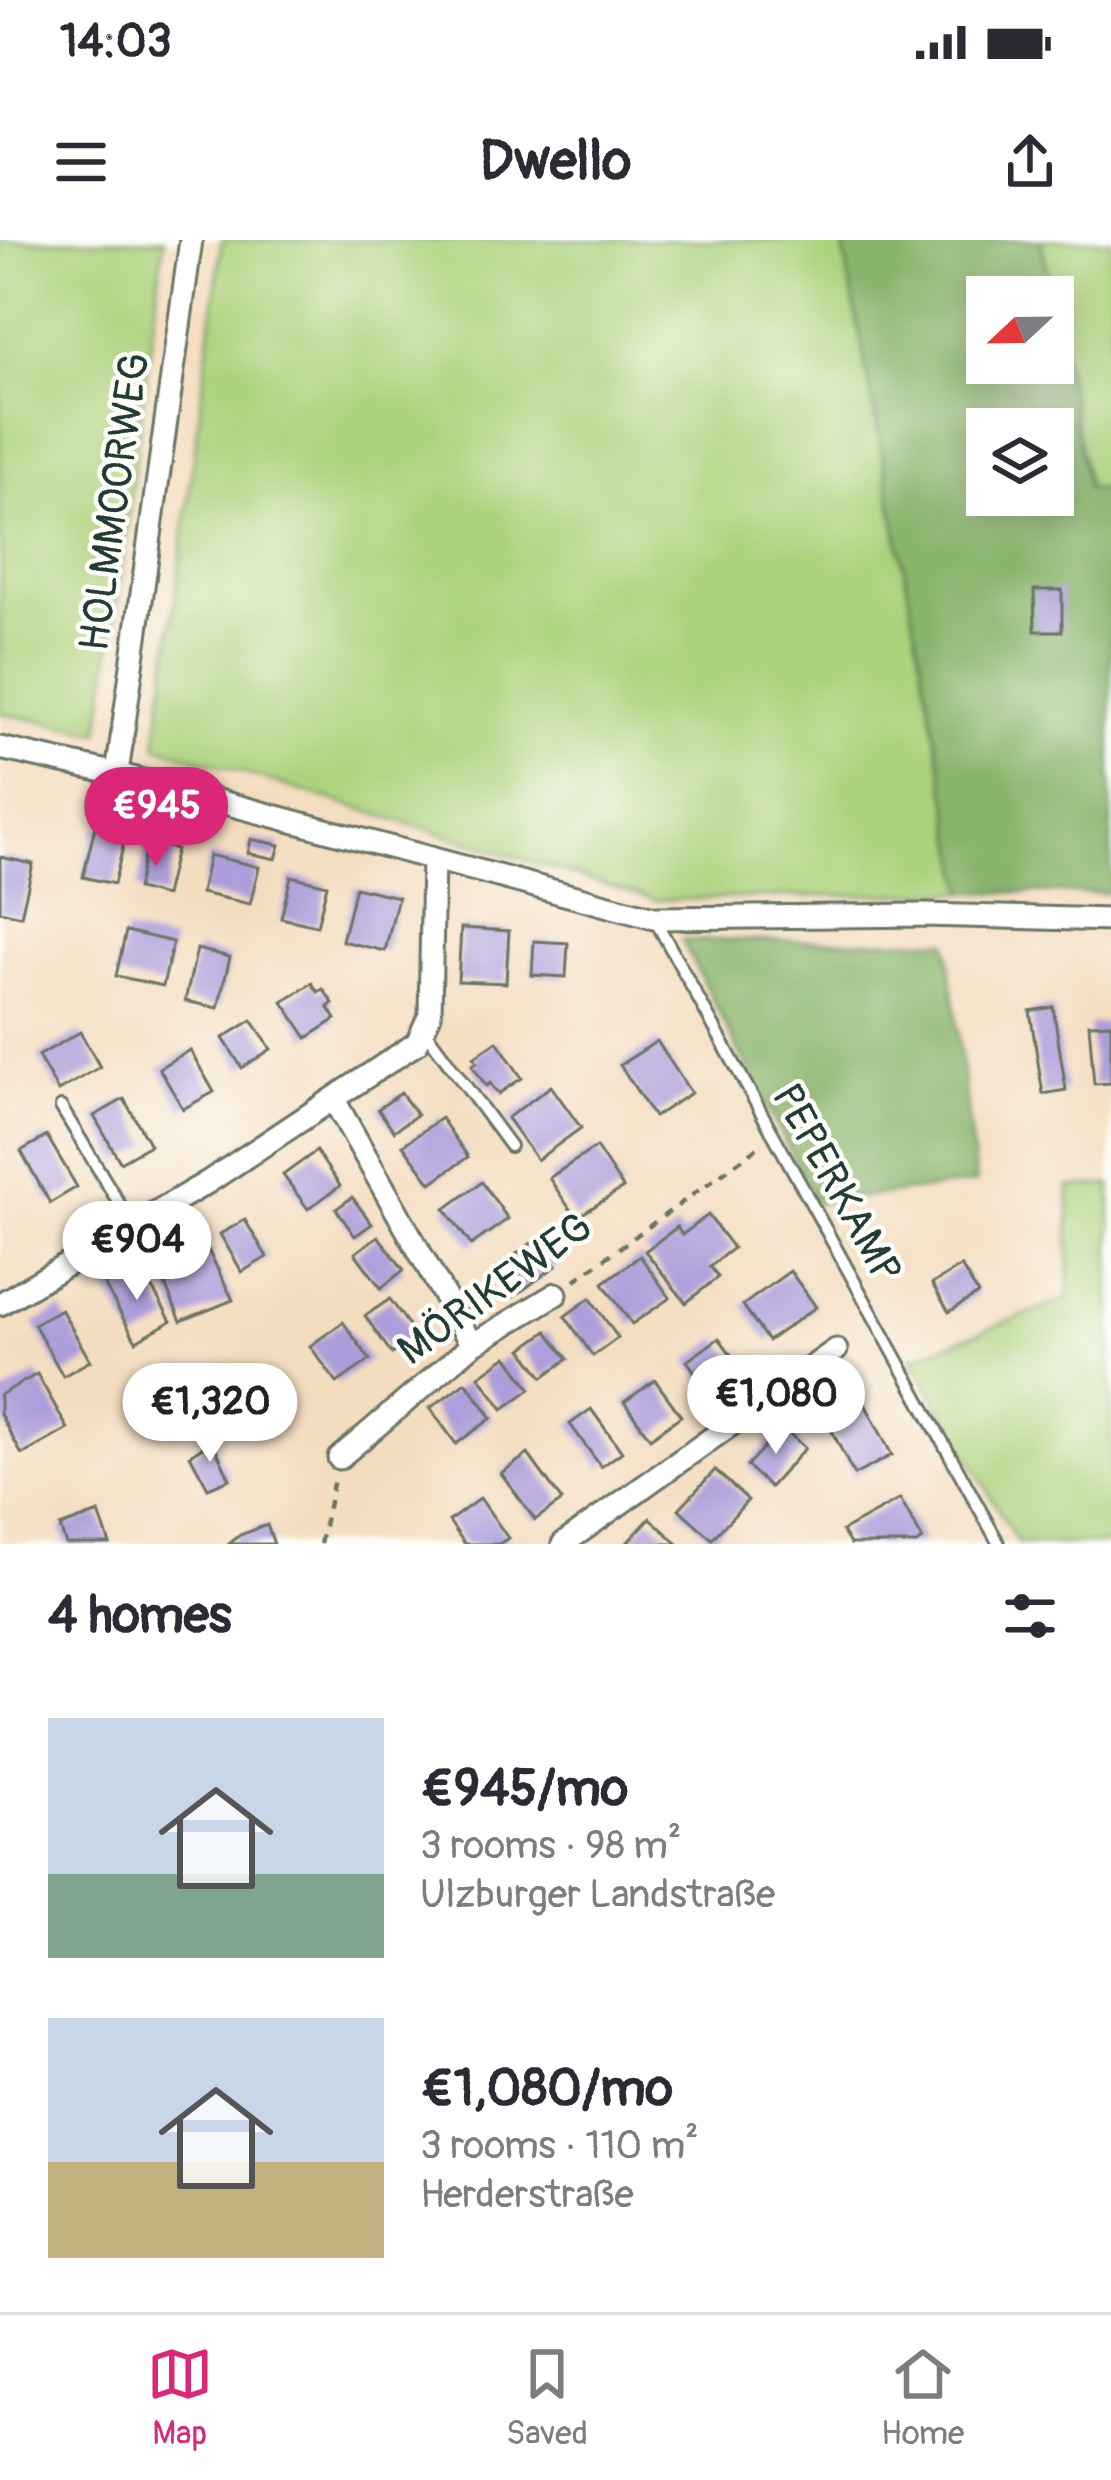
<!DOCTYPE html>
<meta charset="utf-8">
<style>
:root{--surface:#fff;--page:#f2f2f3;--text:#2b2b33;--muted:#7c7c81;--line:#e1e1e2;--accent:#db2777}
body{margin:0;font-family:Pangolin,sans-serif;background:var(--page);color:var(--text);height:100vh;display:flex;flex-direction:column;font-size:45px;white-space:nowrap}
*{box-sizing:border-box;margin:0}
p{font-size:39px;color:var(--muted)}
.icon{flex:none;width:66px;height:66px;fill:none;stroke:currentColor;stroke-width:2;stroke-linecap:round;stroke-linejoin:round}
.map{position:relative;height:1304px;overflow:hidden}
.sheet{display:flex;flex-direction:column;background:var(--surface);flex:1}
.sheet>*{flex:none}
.needle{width:78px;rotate:248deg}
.controls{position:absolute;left:966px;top:36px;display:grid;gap:24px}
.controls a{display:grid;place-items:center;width:108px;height:108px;border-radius:0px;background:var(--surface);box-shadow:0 6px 30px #0003;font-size:60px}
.price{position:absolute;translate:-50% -102px;padding:0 27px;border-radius:42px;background:#fff;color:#222;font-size:39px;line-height:78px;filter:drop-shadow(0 3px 6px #0008)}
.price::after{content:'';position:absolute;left:50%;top:72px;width:36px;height:27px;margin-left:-18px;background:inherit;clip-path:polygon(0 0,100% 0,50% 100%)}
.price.on{background:var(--accent);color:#fff}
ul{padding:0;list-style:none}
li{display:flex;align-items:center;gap:36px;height:300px;padding:0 48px}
li span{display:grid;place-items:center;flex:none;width:336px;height:240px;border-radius:0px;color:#555}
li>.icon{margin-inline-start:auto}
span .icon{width:144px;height:144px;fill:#fffc;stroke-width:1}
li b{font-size:51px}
h2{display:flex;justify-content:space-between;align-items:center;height:144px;padding:0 48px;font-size:51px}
.status{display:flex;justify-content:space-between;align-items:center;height:84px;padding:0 60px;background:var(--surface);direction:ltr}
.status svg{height:33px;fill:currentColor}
header{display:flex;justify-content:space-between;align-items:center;height:156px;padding:0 48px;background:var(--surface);font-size:54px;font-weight:700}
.tabs{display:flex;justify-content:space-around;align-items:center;height:168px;border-top:3px solid var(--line);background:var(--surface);font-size:33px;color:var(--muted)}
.tabs a{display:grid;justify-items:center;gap:6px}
.tabs .on{color:var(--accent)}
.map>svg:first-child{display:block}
.green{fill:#acd27c;stroke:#668858;stroke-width:3}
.forest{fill:#89b46c;stroke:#547850;stroke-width:3;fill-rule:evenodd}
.building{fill:#ad9dda}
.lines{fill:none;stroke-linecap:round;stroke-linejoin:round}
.lane-casing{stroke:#6a7565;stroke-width:16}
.street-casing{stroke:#6a7565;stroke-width:27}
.path{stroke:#6a7565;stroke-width:4.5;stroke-dasharray:9 9;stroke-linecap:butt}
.lane{stroke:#fff;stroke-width:10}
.street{stroke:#fff;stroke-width:21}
.labels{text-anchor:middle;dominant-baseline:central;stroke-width:9;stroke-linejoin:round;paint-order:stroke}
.street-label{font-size:42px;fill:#1f3d34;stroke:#fdfcf7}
</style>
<div class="status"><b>14:03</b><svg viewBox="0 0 49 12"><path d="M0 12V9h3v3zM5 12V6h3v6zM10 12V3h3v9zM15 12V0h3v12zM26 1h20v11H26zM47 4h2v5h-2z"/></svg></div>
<header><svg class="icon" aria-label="menu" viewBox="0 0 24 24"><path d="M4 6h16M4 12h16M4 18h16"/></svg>Dwello<svg class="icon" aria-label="share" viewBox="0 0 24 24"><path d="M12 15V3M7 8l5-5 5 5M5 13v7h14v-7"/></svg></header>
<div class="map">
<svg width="1111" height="1304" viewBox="0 0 1111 1304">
<rect width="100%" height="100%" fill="#fdfcf7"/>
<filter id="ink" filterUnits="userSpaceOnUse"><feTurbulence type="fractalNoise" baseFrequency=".00833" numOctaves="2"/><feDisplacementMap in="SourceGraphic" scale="24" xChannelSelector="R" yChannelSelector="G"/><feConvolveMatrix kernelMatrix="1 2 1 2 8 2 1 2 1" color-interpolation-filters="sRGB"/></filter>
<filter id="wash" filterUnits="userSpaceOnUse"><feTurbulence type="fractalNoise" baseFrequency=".004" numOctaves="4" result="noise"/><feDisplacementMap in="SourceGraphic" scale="48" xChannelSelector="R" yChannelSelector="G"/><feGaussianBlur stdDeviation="2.7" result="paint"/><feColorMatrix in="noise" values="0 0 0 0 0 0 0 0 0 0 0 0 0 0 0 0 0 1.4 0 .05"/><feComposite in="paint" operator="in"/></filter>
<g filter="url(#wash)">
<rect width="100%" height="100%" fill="#f4ddbf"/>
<g class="green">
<path d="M0 0H164L100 492 0 473Z"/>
<path d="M222 0H842L965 652 656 660 156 506Z"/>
<path d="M1041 0H1111V250L1088 249Z"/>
<path d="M1111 945V1304H1018L912 1118 1069 1058V947Z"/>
</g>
<g class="forest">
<path d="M842 0H1041L1052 57H987V123H1053V63L1087 248 1111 250V653L965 652ZM987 189H1053V255H987Z"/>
<path d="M682 700 947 701 976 943 816 963Z"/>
</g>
<g id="blocks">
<g class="building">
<path d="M1034 350H1062V391H1035Z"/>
<path d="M95 587 126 594 114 644 83 637Z"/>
<path d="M251 599 280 605 276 619 248 613Z"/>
<path d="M147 602 176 609 165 656 137 649Z"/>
<path d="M209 615 259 627 250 664 201 653Z"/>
<path d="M0 617 33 624 21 676 0 671Z"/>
<path d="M291 636 327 645 317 686 281 678Z"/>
<path d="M355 647 398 657 385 711 342 701Z"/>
<path d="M461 688 509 691 506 743 458 741Z"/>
<path d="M126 691 173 702 163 746 116 736Z"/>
<path d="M534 701 568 703 566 737 532 735Z"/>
<path d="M197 709 230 717 218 768 185 761Z"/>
<path d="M312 743 318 752 323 749 333 763 328 767 336 779 307 798 283 762Z"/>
<path d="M1053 767 1066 850 1043 854 1030 771Z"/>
<path d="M252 780 271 809 242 828 223 798Z"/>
<path d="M1111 783V843L1094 844 1089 784Z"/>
<path d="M80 792 100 827 58 851 38 816Z"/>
<path d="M497 801 522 838 498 854 490 843 486 846 472 825 477 822 474 817Z"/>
<path d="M657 801 691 853 654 877 620 825Z"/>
<path d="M190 810 214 852 183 869 159 828Z"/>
<path d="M551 846 581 888 537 920 507 878Z"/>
<path d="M401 853 417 875 394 891 378 869Z"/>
<path d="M124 859 150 905 120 922 94 876Z"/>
<path d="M441 878 468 917 431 943 403 905Z"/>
<path d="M47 896 77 947 50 963 21 911Z"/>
<path d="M596 907 623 948 576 978 549 938Z"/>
<path d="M316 911 340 946 308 969 283 935Z"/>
<path d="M482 942 508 979 471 1005 445 969Z"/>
<path d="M352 957 372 984 355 996 336 969Z"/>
<path d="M708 975 733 1008 710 1026 718 1037 686 1063 645 1011 677 987 682 995Z"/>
<path d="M245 980 267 1017 242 1032 220 994Z"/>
<path d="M378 996 404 1030 381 1048 355 1013Z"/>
<path d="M202 998 233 1060 181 1081 155 1022Z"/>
<path d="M537 999 556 1026 512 1058 493 1031Z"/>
<path d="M640 1016 670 1058 632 1084 603 1043Z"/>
<path d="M139 1025 171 1081 136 1101 104 1044Z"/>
<path d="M961 1026 978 1054 949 1072 932 1044Z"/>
<path d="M790 1031 816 1067 768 1101 743 1065Z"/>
<path d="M590 1058 618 1098 593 1116 565 1076Z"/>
<path d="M390 1059 417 1097 392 1114 365 1076Z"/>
<path d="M61 1069 90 1121 63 1136 34 1084Z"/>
<path d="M343 1082 370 1120 337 1143 310 1106Z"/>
<path d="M547 1091 568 1119 543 1137 522 1109Z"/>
<path d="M719 1098 738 1124 706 1147 687 1121Z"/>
<path d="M507 1116 531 1149 503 1169 479 1136Z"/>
<path d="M37 1134 68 1189 22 1215 0 1174V1155Z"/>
<path d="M655 1140 681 1176 650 1198 624 1162Z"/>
<path d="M466 1142 492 1178 456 1204 430 1168Z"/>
<path d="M865 1164 892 1215 854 1235 828 1183Z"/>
<path d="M591 1169 622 1212 601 1227 570 1184Z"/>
<path d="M782 1187 805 1208 770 1247 747 1226Z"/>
<path d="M212 1201 230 1239 208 1248 190 1215Z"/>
<path d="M528 1214 562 1261 535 1280 501 1233Z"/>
<path d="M715 1230 748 1260 712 1299 679 1269Z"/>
<path d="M480 1258 508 1298 499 1304H465L449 1281Z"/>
<path d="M900 1259 923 1300 916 1304H850L842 1291Z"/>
<path d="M99 1273 110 1304H66L60 1287Z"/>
<path d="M650 1278 678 1304H626Z"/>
<path d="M267 1285 274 1304H229L240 1295Z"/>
</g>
</g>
</g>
<g filter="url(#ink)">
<use href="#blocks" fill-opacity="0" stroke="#6a7565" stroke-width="3"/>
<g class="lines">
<defs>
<g id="lane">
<path d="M654 678 999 1304"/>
<path d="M425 791 510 906"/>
<path d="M61 867 132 985"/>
</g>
<g id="street">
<path d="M0 508 117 534 654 678 924 675 1111 680"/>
<path d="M117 534 191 0"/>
<path d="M334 860 472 1105"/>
<path d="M0 1064 208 942 417 803 430 775 433 619"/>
<path d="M339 1218 472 1105 556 1054"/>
<path d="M563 1304 836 1110"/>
</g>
</defs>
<use href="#lane" class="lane-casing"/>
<use href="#street" class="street-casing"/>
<g class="path">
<path d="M575 1040 760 906"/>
<path d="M320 1304 334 1239"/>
</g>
<use href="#lane" class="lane"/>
<use href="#street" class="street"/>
</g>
</g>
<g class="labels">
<g class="street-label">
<text transform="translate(115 262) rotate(-82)">HOLMMOORWEG</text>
<text transform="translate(836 944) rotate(61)">PEPERKAMP</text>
<text transform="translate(495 1049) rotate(-36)">MÖRIKEWEG</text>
</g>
</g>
</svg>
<div class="controls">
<a><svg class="needle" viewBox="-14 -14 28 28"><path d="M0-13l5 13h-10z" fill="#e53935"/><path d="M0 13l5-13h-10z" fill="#7c7c81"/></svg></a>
<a><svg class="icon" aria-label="layers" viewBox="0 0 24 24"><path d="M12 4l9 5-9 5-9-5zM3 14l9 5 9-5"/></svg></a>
</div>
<b class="price on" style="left:156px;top:629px">€945</b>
<b class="price" style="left:137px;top:1063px">€904</b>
<b class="price" style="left:776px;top:1217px">€1,080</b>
<b class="price" style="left:210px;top:1225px">€1,320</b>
</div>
<section class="sheet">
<h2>4 homes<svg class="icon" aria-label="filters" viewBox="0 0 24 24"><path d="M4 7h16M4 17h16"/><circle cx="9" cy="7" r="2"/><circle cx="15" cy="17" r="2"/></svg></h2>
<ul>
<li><span style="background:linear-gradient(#c9d6e8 65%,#7fa58c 0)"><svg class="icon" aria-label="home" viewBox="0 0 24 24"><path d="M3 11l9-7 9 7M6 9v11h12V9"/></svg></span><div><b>€945/mo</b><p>3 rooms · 98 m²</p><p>Ulzburger Landstraße</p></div></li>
<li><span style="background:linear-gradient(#c9d6e8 60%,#c2b280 0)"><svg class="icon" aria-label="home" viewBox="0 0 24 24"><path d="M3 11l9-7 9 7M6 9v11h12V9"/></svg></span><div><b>€1,080/mo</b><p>3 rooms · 110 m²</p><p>Herderstraße</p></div></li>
</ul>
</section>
<nav class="tabs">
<a class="on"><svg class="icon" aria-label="map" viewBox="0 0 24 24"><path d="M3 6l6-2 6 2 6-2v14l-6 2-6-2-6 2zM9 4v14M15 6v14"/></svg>Map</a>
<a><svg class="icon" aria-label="saved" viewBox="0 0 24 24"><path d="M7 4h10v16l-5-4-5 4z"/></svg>Saved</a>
<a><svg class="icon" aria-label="home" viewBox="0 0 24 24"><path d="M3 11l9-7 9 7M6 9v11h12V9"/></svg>Home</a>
</nav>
